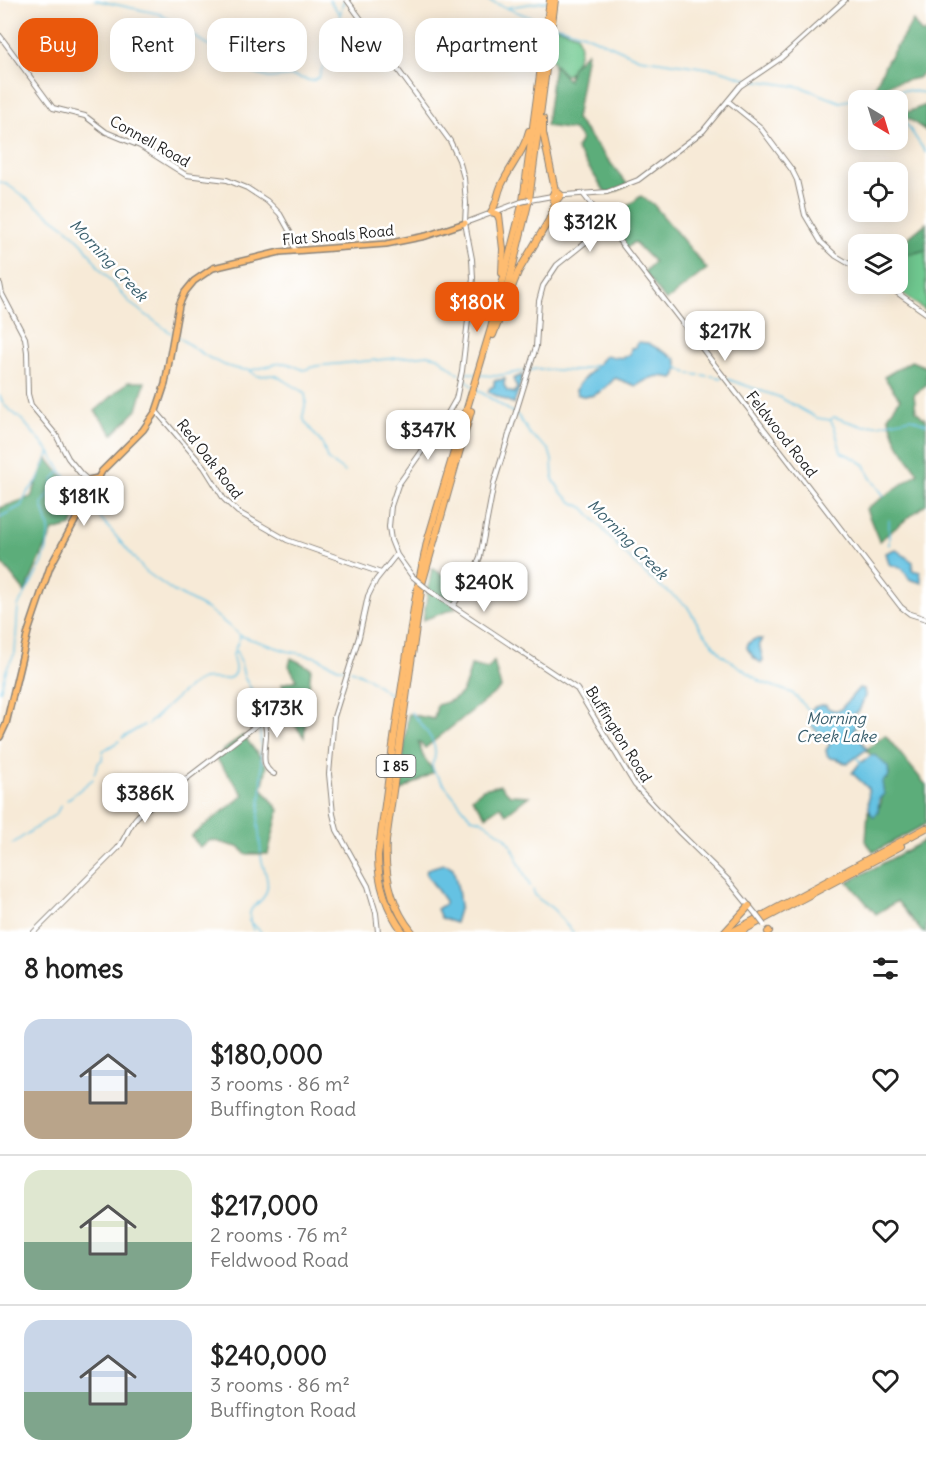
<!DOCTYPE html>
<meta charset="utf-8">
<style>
:root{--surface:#fff;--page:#f6f6f6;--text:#222;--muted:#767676;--line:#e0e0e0;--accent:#ea580c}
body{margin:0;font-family:Delius,sans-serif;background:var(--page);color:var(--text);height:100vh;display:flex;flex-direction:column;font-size:22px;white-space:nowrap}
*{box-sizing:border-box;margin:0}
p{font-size:20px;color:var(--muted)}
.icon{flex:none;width:33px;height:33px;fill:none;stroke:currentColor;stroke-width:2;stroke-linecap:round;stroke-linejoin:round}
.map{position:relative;height:932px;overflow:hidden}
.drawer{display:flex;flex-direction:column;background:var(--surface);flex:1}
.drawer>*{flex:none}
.top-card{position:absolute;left:18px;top:18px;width:600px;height:54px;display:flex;gap:12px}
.needle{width:39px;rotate:142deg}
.tools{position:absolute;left:848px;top:90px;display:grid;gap:12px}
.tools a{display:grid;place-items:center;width:60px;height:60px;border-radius:12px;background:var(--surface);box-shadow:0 3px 15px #0003;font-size:30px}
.price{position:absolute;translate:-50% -51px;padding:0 14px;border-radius:12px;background:#fff;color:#222;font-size:20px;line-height:39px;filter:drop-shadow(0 2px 3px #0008)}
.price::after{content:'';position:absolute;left:50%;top:36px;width:18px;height:14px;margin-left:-9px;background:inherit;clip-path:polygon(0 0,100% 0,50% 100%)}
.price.active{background:var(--accent);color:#fff}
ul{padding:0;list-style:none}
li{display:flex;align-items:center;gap:18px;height:150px;padding:0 24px}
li+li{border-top:2px solid var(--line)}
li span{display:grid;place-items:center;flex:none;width:168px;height:120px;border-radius:18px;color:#555}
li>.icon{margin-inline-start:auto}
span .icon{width:72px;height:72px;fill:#fffc;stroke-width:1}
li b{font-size:26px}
h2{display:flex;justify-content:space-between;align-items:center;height:72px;padding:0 24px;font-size:26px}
.pill{padding:0 21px;border-radius:18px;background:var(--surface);box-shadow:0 3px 15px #0003;font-size:21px;line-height:54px}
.pill.active{background:var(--accent);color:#fff}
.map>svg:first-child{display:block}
.green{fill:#70c990;stroke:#467256;stroke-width:1.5}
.forest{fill:#5cad7a;stroke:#3c644b;stroke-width:1.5}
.water{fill:#65c2e3;stroke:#406f80;stroke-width:1.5}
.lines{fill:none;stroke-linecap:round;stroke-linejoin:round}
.stream{stroke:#65c2e3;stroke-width:1.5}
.minor-casing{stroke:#8a837a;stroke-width:6}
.major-casing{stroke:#8a837a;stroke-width:8}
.highway-casing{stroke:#8a837a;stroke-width:8}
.minor{stroke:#fff;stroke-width:4}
.major{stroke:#febc70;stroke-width:5}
.highway{stroke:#febc70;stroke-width:6}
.minor-bridge-casing{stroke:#8a837a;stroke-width:6;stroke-linecap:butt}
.minor-bridge{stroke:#fff;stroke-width:4}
.labels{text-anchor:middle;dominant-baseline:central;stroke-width:5;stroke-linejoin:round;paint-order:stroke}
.shield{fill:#fff;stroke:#606060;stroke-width:1.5}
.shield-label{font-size:14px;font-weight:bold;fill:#1c1c1c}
.street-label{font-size:15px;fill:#1c1c1c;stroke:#fff}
.water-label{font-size:16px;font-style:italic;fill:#395e6c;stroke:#fff}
</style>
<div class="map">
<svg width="926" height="932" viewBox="0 0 926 932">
<rect width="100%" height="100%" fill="#fff"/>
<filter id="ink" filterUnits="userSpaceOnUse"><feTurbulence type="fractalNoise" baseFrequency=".0167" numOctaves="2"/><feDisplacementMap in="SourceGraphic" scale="12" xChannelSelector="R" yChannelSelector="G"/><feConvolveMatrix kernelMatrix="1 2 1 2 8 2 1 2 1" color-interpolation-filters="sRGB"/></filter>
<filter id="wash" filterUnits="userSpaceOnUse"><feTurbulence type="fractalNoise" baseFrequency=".008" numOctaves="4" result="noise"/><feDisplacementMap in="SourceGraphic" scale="24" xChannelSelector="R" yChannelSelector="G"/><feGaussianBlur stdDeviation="1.35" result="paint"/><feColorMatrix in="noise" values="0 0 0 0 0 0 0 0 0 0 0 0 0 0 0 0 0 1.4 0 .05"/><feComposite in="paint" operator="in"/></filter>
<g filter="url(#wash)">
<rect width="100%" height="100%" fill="#f7ead7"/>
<g class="green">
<path d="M518 19 552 25 576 34C585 51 577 58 569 74L565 75 554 64 546 50 526 47 509 29 508 25Z"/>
<path d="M926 250V311L899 291 906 255Z"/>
</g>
<g class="forest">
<path d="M913 21 922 34 926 32V70L918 78 893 83 871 95 887 61Z"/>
<path d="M587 52 576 119 628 185 616 191 606 193 576 149 581 139 574 130 546 126 554 64 568 80 572 67Z"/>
<path d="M926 105V131L902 114Z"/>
<path d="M641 196 653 204 707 269 666 301 644 272 654 262 634 242 627 248 607 222Z"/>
<path d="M926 223V250L906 255 908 238Z"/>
<path d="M911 361 926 367V385L914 395 916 411 926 420V504L879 541 866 509 918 473 897 442 888 416 900 399 884 377Z"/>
<path d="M128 382H145L137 410 113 434 95 411Z"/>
<path d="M47 458 84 503 71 526 53 531 25 592 0 561V508L31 497Z"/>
<path d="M432 568 465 589 452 604 456 608 423 620Z"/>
<path d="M291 658 311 668 304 737 281 707 287 704 282 684 297 680 289 666Z"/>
<path d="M494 661 501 688 425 748 418 741 423 756 434 772 399 792 408 714 434 719 437 705C464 699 465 689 471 665L488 669Z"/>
<path d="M243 735 267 766 262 788 279 810 268 854H245L241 848 211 840 200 847 191 836 244 795 215 757Z"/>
<path d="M885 735 926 785V824L874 852 866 842 868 811 873 814C884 807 882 793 881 780L887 779 889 774 866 750Z"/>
<path d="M500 785 510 795 529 796 506 814 500 806 486 816 472 798 483 789Z"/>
<path d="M926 840V932H922L897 901 876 914 848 882Z"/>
</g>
<g class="water">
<path d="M638 342 648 343 675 358C679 364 679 373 673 378 655 374 651 377 636 386L615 378C606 388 592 402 577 394L576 390 579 384 606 355C614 357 622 360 630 354L631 348 636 347Z"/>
<path d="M522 375V379L514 404 488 392 490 388 494 386V381L505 379 504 385 507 391 514 393 517 388 513 379Z"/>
<path d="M895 549 913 562 912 570 920 572 922 583 909 579 903 569 889 564 886 553Z"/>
<path d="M755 639H762L759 644 763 660 761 663 754 658 747 648 748 643Z"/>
<path d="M859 688 864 689 865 696 859 711 854 714 856 723 854 731 867 749 847 764 837 759 830 758 827 755 826 750 830 744C823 737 798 719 813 708 814 707 820 705 822 705 831 705 823 706 830 709 834 711 837 710 840 710Z"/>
<path d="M872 755 876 756 888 767 889 776 882 782 884 794 879 799 878 812 874 817C865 809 870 798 868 788L852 773 859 764Z"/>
<path d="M443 864 448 865 453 868 458 889 460 906 455 923 441 918 437 909 445 904V901L426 874 427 869Z"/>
</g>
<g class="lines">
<g class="stream">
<path d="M95 0 160 14 249 72 269 78 292 76 312 81 319 77C324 63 330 50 335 37 340 25 339 12 344 0"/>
<path d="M329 0 339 13"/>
<path d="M487 0 545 23"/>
<path d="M509 7 549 1"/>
<path d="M555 25 584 34 639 58 720 70 748 79"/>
<path d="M753 80 801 87 840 102 855 99 875 88 882 93 889 100"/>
<path d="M882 93 906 90 926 93"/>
<path d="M897 110 926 153"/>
<path d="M0 182 8 185 68 229 83 244 100 269 131 304 171 333"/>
<path d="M177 336C199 351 221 370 249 370 261 370 271 364 282 363 291 363 297 368 304 370L316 366 428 355 438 357 459 374"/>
<path d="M677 367 687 373"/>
<path d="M250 371 257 376 275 375 305 393 306 401 303 416 305 422 323 445 327 459 345 472"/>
<path d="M463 374 469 373 476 374"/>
<path d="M690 374 699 375"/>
<path d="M480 375 496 376 536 369 576 371 596 365"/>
<path d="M702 375 708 376"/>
<path d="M463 376 472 386"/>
<path d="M711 376 722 378"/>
<path d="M727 379 779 397 817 418 830 420 834 417 862 426 879 425 911 418 926 424"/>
<path d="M476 389 518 416 530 434 549 450 552 460 553 479 561 492 572 502 584 508 623 552 652 580 687 606 701 629 721 654 761 682 792 693 810 711"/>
<path d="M0 396 4 405 22 420 48 450 82 503"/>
<path d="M831 421 835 429 841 452 854 458 865 465 870 477 884 496"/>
<path d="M87 505 99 516 145 571 173 591 209 610 241 636 287 651 316 657 338 668 347 669"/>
<path d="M0 517 21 506 27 493 37 481 49 454"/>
<path d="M889 520V545"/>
<path d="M236 651 241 663 244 677 253 692 258 721"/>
<path d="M351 670 368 678 393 697"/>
<path d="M0 691 7 668 15 653 18 606 42 564 47 549 49 528 42 504 51 492 54 478 61 471"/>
<path d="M411 712C423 728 443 744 432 765L434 772 471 818 481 820 505 837 511 845 517 857"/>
<path d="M148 724C160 714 190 682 203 679 213 677 228 683 234 674 238 667 232 662 233 655 234 650 238 643 240 637"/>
<path d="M260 725 262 785 258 824 261 853"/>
<path d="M122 738 144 725"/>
<path d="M857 758 861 763"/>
<path d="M94 774 99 762 102 760 103 751 119 741"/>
<path d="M67 800 93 779"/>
<path d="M12 844 56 814 61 805"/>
<path d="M517 859 530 886"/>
<path d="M533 890C536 901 546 902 554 910 561 917 565 925 573 932"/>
<path d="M249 920 261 932"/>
<path d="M253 930C242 900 262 910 267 889 270 879 262 867 261 856"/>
</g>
</g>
</g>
<g filter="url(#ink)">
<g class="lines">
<defs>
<g id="minor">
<path d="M347 0 450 141 459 160 464 178 466 203 465 223 472 259 473 278 462 371 456 399 444 420 398 485 391 506 389 527 391 540 397 555 412 576"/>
<path d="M0 36 53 108 85 116 106 132 140 146 186 175 227 180 247 188 267 201 280 214 290 232 295 250"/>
<path d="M728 101 759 126 792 170 797 180 805 215 821 242 836 256 858 269"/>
<path d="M584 195 901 607 910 614 926 619"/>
<path d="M530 200 552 196 607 192 638 180 703 131 740 86 781 58 845 0"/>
<path d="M465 223 521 202"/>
<path d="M0 284 2 294 25 338 27 352 28 394 31 405 56 435 68 458 81 474 89 481"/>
<path d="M885 284 926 313"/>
<path d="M156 411 204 467 224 499 238 512 287 540 381 573"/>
<path d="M430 591 577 689 635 785 678 831 728 880 755 913"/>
<path d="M453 606 472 576 480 557 494 483 536 347 539 301 543 286 557 265 607 225"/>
<path d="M34 932 117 849C126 839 128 825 139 815L263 720C273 735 254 765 274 774"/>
<path d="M378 932 376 913 368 886 337 830 333 814 329 774 334 717 359 637 368 596 376 580 396 555"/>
</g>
<g id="major">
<path d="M88 480 98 478"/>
<path d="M0 737 6 724 28 632 50 567 102 471 143 430 156 411 165 384 179 305 185 292 194 281 213 268 280 252 386 244 426 236 465 223"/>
</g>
<g id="highway">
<path d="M543 119V133L555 190 552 196 555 203"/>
<path d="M499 215 503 249 502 273"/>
<path d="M499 218 497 214 491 212C497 204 497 195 501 186 510 166 524 152 529 131"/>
<path d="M508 286 529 200 555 0"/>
<path d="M493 335 518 272 549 220 556 201 561 195 555 190"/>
<path d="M403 932C387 910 378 883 378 856L395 731 416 595 427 542 491 328 523 201 550 0"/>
<path d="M412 932C391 906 384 874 386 841L422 584 471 411"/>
<path d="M725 932 749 906"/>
<path d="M732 932 926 828"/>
<path d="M740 932 901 846"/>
<path d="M768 932 769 931"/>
</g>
</defs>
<use href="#minor" class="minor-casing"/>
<use href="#major" class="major-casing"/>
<use href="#highway" class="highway-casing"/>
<use href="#minor" class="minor"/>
<use href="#major" class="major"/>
<use href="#highway" class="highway"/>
<defs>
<g id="minor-bridge">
<path d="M521 202 529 200"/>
<path d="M412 576 430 591"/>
<path d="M755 913 764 925"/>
</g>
</defs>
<use href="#minor-bridge" class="minor-bridge-casing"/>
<use href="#minor-bridge" class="minor-bridge"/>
</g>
</g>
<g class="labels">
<rect class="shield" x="376.5" y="755" width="39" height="22" rx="4.5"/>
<g class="shield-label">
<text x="396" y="766">I 85</text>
</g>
<g class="street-label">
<text transform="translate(150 141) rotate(29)">Connell Road</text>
<text transform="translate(338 235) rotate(-5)">Flat Shoals Road</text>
<text transform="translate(782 434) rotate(52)">Feldwood Road</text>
<text transform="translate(210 459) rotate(52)">Red Oak Road</text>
<text transform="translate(619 734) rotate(58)">Buffington Road</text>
</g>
<g class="water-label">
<text transform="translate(109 260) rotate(47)">Morning Creek</text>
<text transform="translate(628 539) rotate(45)">Morning Creek</text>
<text x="836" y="718">Morning<tspan x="836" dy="18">Creek Lake</tspan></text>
</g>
</g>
</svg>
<div class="tools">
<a><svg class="needle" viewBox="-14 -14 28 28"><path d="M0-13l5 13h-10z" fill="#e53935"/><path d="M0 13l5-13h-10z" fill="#767676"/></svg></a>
<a><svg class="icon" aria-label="locate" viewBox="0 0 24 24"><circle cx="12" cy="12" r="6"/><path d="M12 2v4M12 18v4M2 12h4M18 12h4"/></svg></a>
<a><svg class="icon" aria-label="layers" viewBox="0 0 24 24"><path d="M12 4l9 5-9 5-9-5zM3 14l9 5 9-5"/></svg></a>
</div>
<b class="price" style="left:590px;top:253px">$312K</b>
<b class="price active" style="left:477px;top:333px">$180K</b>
<b class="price" style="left:725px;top:362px">$217K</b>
<b class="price" style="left:428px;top:461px">$347K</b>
<b class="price" style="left:84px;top:527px">$181K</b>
<b class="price" style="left:484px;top:613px">$240K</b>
<b class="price" style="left:277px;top:739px">$173K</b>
<b class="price" style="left:145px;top:824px">$386K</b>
<div class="top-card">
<a class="pill active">Buy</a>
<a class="pill">Rent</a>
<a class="pill">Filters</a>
<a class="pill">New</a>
<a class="pill">Apartment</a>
</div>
</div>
<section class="drawer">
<h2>8 homes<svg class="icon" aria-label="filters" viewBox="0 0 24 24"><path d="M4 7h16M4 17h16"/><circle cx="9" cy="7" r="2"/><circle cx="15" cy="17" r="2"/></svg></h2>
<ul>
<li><span style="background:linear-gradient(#c9d6e8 60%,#b9a48a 0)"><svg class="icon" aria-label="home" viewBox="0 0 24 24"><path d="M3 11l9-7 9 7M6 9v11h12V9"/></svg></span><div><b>$180,000</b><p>3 rooms · 86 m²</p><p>Buffington Road</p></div><svg class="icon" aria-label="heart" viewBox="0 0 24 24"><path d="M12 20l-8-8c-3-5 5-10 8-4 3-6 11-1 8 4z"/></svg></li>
<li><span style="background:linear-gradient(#dfe7d0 60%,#7fa58c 0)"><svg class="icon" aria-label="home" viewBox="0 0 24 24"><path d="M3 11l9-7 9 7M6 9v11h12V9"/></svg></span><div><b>$217,000</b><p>2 rooms · 76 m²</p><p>Feldwood Road</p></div><svg class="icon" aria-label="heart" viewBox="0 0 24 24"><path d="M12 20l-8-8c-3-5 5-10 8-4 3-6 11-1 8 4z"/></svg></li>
<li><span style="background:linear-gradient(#c9d6e8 60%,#7fa58c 0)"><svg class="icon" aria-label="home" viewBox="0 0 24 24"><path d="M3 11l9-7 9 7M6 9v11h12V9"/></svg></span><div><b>$240,000</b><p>3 rooms · 86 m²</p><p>Buffington Road</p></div><svg class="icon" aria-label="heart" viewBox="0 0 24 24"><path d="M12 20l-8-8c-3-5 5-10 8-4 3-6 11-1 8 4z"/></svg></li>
</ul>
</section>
